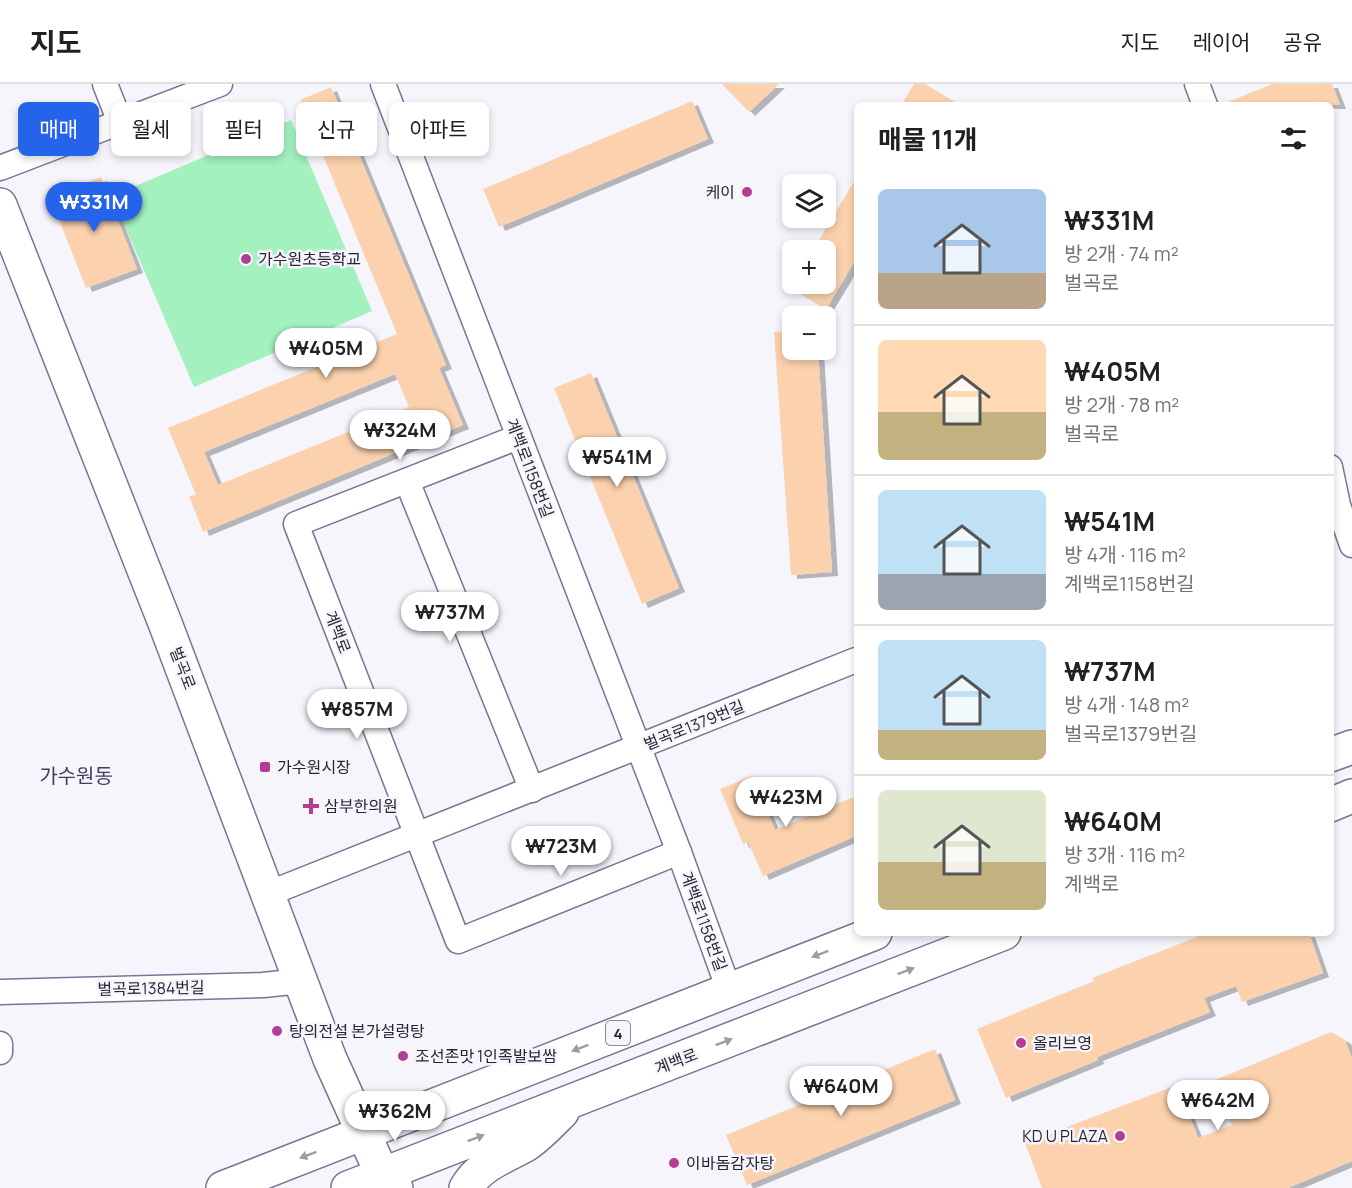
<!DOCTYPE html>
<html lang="ko">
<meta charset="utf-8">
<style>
:root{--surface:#fff;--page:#f2f2f2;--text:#202124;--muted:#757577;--line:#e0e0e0;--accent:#2563eb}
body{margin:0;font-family:Manrope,"Noto Sans KR",sans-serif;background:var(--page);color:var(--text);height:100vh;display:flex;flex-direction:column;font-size:22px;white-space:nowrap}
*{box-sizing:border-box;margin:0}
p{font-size:20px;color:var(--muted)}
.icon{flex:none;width:33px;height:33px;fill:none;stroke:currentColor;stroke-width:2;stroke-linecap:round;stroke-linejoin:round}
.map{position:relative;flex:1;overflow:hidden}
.panel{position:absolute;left:854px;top:18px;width:480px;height:834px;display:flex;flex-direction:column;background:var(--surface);border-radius:9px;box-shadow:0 3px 9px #0003}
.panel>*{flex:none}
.top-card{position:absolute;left:18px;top:18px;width:570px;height:54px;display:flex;gap:12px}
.controls{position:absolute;left:782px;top:90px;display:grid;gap:12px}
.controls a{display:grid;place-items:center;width:54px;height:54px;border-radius:9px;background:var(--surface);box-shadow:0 3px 9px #0003;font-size:30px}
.price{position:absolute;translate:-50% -51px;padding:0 14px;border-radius:21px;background:#fff;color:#222;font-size:20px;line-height:39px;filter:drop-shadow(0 2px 3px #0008)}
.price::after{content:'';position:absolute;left:50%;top:36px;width:18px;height:14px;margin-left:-9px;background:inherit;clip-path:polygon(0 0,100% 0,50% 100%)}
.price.current{background:var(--accent);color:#fff}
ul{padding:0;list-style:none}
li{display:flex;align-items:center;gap:18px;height:150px;padding:0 24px}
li+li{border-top:2px solid var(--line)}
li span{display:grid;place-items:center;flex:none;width:168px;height:120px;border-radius:9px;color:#555}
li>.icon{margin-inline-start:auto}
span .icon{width:72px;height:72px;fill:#fffc;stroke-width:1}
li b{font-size:26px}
h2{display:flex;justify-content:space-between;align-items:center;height:72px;padding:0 24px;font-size:26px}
.tag{padding:0 21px;border-radius:9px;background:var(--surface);box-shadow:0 3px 9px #0003;font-size:21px;line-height:54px}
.tag.current{background:var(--accent);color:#fff}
header{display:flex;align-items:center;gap:36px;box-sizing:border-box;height:84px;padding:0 30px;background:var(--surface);border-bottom:2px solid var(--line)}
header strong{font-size:28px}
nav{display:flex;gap:33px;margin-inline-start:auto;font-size:21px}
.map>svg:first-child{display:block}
.pitch{fill:#a2f1be}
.building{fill:#fcd2ae;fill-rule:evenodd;filter:url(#shadow)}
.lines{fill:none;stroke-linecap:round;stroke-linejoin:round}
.street-casing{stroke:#797494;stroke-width:27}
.secondary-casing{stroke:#797494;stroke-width:36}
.primary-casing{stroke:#797494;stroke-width:36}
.street{stroke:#fff;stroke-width:24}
.secondary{stroke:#fff;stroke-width:33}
.primary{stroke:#fff;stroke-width:33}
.oneway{fill:#9e9da3}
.poi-dot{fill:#b23d94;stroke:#f6f5fc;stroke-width:2}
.labels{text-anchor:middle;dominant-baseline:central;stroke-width:5;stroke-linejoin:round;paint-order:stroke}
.shield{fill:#f6f5fc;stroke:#66646f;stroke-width:1.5}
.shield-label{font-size:15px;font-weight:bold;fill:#282633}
.poi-label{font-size:16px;fill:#282633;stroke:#f6f5fc;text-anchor:start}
.street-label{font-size:16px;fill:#282633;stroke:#f6f5fc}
.quarter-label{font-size:20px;fill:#413c59;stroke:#f6f5fc}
</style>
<header>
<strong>지도</strong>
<nav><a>지도</a><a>레이어</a><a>공유</a></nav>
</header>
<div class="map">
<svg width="1352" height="1104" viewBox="0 0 1352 1104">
<defs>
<filter id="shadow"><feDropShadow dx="6" dy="4" stdDeviation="0" flood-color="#0004"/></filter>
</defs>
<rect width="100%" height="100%" fill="#f6f5fc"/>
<path class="pitch" d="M291 36 372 227 194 303 112 112Z"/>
<g class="building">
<path d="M722 0H779L749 28Z"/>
<path d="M914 0H925L960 21H901Z"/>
<path d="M1272 0H1332L1340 21H1221Z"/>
<path d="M331 3 446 281 439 284 463 341 203 448 189 412 196 411 168 344 397 250 300 16ZM395 290 409 323 218 401 204 368Z"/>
<path d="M692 17 708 55 499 143 483 105Z"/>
<path d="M101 93 137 185 86 204 50 113Z"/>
<path d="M856 94V175L825 227V224L784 200H825V166H813Z"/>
<path d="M792 247V266H818L832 488 791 491 774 248Z"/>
<path d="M591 289 679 504 642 520 554 304Z"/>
<path d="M752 692 775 746 856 712V752L763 792 748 758 743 760 720 705Z"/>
<path d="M1196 849H1309L1323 889 1242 918 1236 902 1204 914 1210 928 1097 973 1098 976 1006 1014 977 945 1094 897 1092 894 1197 853Z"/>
<path d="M1331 948 1345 956 1352 974V1077L1288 1104H1042L1025 1059 1177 1001 1198 1054 1232 1041 1213 997Z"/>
<path d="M935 965 955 1016 747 1101 726 1051Z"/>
</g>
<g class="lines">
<defs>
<g id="street">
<path d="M105 0 120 38"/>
<path d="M383 0 679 768 729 906"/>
<path d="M1197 0 1205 21"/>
<path d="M0 84 220 0"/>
<path d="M518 353 296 440 458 857 679 768"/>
<path d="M1330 383 1338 421 1352 461"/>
<path d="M407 397 532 706"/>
<path d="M270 809 856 576"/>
<path d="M0 908 263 901 302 897"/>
<path d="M0 960V968"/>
</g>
<path id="secondary" d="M0 121 165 539 330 975 382 1090 396 1104"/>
<g id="primary">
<path d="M1330 671 1352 663"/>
<path d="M1330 721 1352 712"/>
<path d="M223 1104 875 849"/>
<path d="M348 1104 1004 849"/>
<path d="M466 1104C480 1080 505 1073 527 1060 540 1051 551 1039 562 1028"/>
</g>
</defs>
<use href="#street" class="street-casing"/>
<use href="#secondary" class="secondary-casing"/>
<use href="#primary" class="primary-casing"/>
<use href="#street" class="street"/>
<use href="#secondary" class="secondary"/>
<use href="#primary" class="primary"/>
</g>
<defs><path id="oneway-solid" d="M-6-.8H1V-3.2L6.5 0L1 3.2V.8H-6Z" transform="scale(1.5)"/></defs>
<g class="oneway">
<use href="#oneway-solid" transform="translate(820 870) rotate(159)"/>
<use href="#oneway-solid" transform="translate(906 887) rotate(-21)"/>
<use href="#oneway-solid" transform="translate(724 958) rotate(-21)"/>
<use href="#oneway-solid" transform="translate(580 964) rotate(159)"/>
<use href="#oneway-solid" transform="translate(476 1054) rotate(-21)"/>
<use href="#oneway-solid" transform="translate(308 1071) rotate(159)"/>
</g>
<g class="poi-dot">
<circle cx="747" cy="108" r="6"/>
<circle cx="246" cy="175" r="6"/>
<rect x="259" y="677" width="12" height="12" rx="3"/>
<path d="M308 713h6v6h6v6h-6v6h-6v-6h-6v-6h6z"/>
<circle cx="277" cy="947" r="6"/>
<circle cx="1021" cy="959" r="6"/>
<circle cx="403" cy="972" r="6"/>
<circle cx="1120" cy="1052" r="6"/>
<circle cx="674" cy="1079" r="6"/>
</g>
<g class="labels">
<rect class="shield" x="606" y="937" width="24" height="24" rx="4.5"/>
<g class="shield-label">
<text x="618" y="949">4</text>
</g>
<g class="poi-label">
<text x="735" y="108" text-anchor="end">케이</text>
<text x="258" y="175">가수원초등학교</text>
<text x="277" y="683">가수원시장</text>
<text x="324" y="722">삼부한의원</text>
<text x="289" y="947">탕의전설 본가설렁탕</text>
<text x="1033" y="959">올리브영</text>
<text x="415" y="972">조선존맛 1인족발보쌈</text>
<text x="1108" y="1052" text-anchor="end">KD U PLAZA</text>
<text x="686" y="1079">이바돔감자탕</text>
</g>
<g class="street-label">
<text transform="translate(530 384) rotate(69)">계백로1158번길</text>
<text transform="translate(338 548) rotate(69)">계백로</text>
<text transform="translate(183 584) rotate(69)">벌곡로</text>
<text transform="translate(694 641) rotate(-22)">벌곡로1379번길</text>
<text transform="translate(704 837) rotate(70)">계백로1158번길</text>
<text transform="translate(151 904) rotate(-1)">벌곡로1384번길</text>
<text transform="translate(676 977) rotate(-21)">계백로</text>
</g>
<g class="quarter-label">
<text x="76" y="691">가수원동</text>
</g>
</g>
</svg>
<div class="controls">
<a><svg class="icon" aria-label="layers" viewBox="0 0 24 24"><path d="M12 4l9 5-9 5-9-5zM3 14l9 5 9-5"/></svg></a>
<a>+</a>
<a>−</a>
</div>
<b class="price current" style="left:94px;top:149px">₩331M</b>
<b class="price" style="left:326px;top:295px">₩405M</b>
<b class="price" style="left:400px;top:377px">₩324M</b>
<b class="price" style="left:617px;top:404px">₩541M</b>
<b class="price" style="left:450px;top:559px">₩737M</b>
<b class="price" style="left:357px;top:656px">₩857M</b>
<b class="price" style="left:786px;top:744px">₩423M</b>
<b class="price" style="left:561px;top:793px">₩723M</b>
<b class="price" style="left:841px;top:1033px">₩640M</b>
<b class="price" style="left:1218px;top:1047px">₩642M</b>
<b class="price" style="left:395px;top:1058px">₩362M</b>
<div class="top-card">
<a class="tag current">매매</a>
<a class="tag">월세</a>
<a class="tag">필터</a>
<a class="tag">신규</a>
<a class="tag">아파트</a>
</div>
<section class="panel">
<h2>매물 11개<svg class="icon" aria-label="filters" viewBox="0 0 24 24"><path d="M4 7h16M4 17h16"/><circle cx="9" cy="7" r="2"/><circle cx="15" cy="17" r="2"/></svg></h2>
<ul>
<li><span style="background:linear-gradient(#a9c7e8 70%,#b9a48a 0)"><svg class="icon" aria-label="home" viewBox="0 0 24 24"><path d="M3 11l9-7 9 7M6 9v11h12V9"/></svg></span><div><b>₩331M</b><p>방 2개 · 74 m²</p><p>벌곡로</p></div></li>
<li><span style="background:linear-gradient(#ffd9b3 60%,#c2b280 0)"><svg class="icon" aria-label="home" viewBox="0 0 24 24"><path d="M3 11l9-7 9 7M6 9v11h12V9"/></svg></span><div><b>₩405M</b><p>방 2개 · 78 m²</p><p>벌곡로</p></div></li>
<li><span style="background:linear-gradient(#bfe0f5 70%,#9aa5b1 0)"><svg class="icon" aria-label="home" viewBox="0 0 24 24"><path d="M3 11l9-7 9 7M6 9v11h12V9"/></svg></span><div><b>₩541M</b><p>방 4개 · 116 m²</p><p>계백로1158번길</p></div></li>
<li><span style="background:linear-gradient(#bfe0f5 75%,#c2b280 0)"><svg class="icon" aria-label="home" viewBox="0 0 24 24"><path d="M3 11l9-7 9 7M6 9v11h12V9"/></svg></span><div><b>₩737M</b><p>방 4개 · 148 m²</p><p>벌곡로1379번길</p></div></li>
<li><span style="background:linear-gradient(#dfe7d0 60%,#c2b280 0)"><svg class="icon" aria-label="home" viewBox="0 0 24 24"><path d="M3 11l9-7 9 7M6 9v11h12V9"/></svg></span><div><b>₩640M</b><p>방 3개 · 116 m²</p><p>계백로</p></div></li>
</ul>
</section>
</div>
